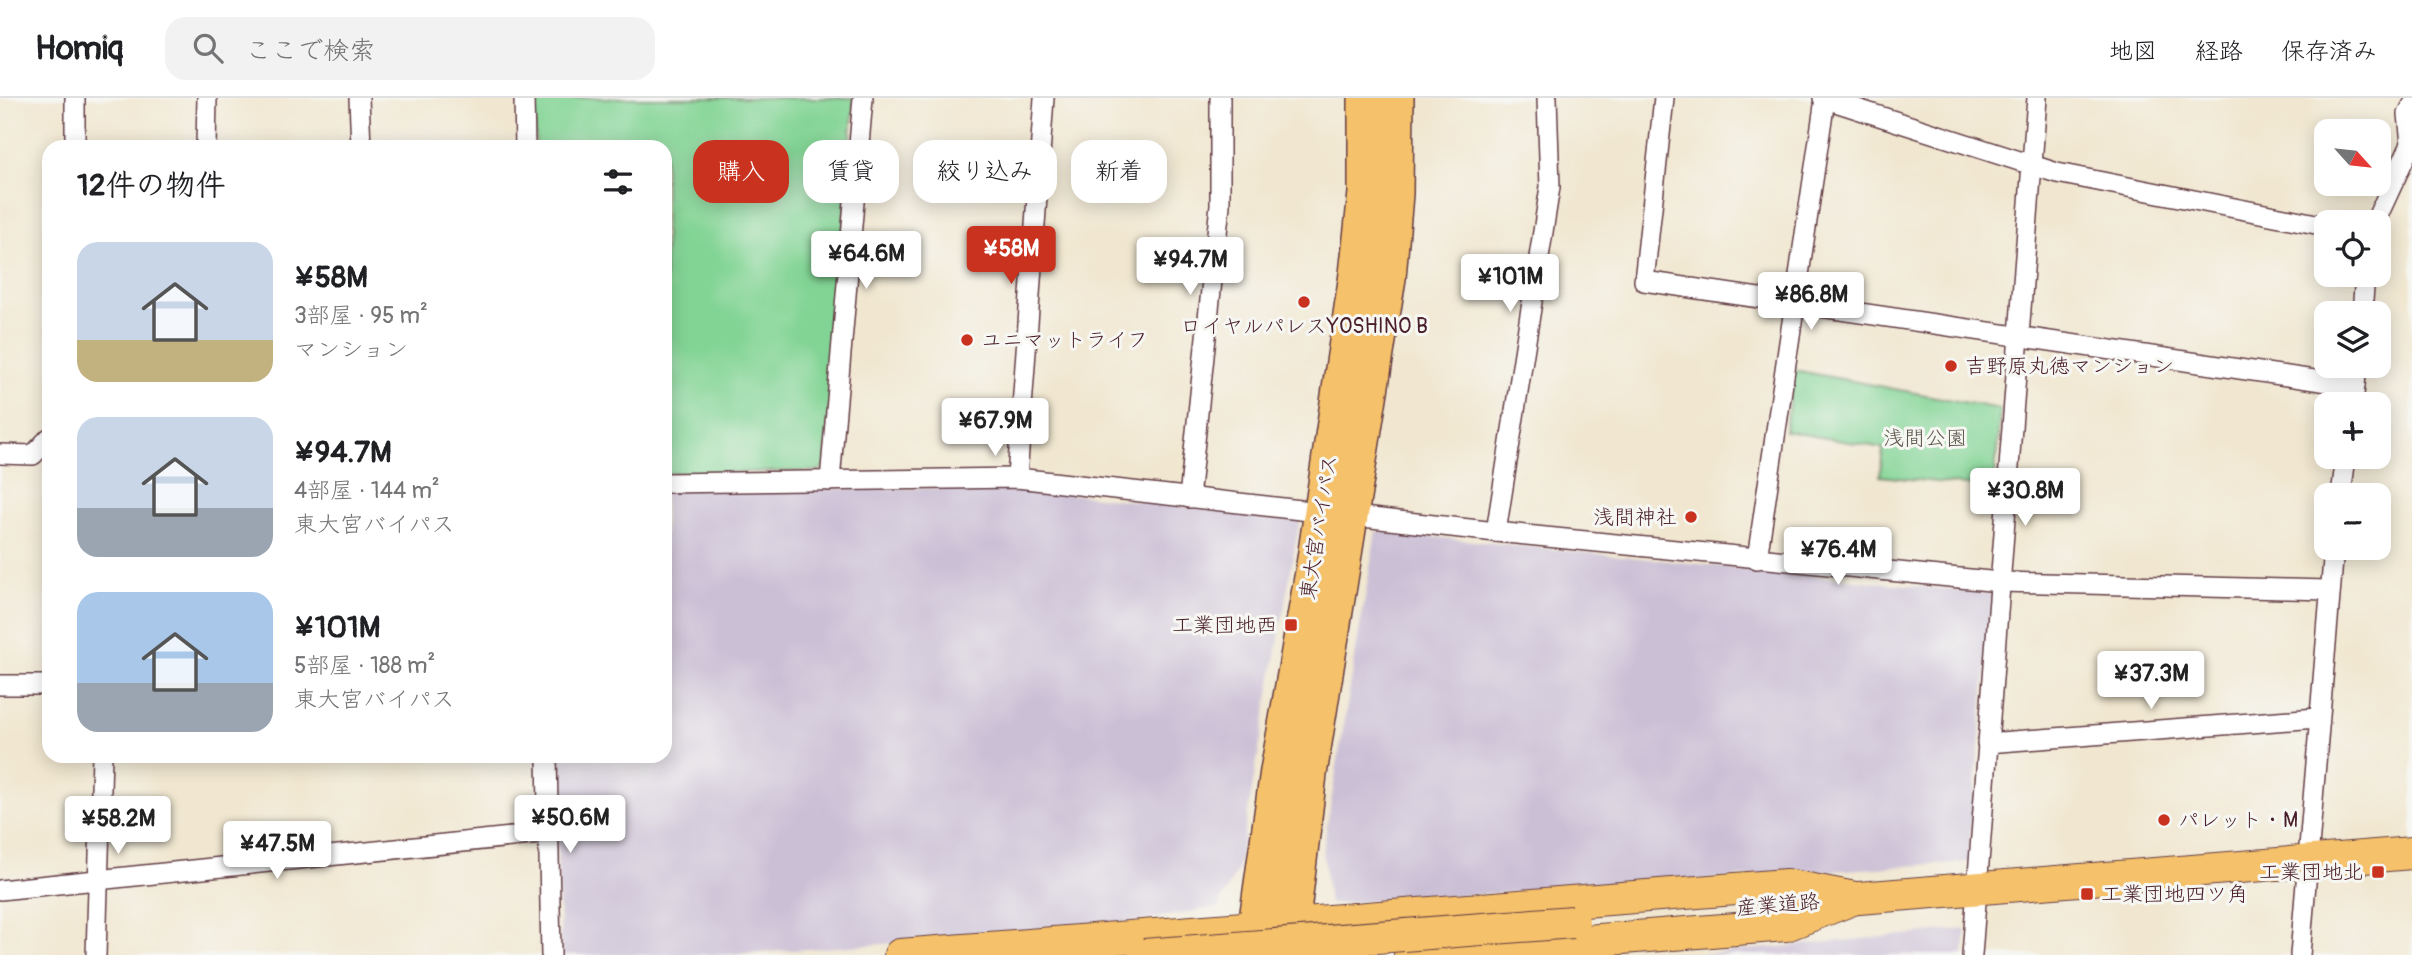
<!DOCTYPE html>
<html lang="ja">
<meta charset="utf-8">
<style>
:root{--surface:#fff;--page:#f2f2f2;--text:#202124;--muted:#757577;--line:#e0e0e0;--accent:#c8321e}
body{margin:0;font-family:Pangolin,"Klee One",sans-serif;background:var(--page);color:var(--text);height:100vh;display:flex;flex-direction:column;font-size:26px;white-space:nowrap}
*{box-sizing:border-box;margin:0}
p{font-size:23px;color:var(--muted)}
.icon{flex:none;width:38px;height:38px;fill:none;stroke:currentColor;stroke-width:2;stroke-linecap:round;stroke-linejoin:round}
.map{position:relative;flex:1;overflow:hidden}
.details{position:absolute;left:42px;top:42px;width:630px;height:623px;display:flex;flex-direction:column;background:var(--surface);border-radius:21px;box-shadow:0 4px 18px #0003}
.details>*{flex:none}
.banner{position:absolute;left:693px;top:42px;width:665px;height:63px;display:flex;gap:14px}
.needle{width:46px;rotate:117deg}
.fabs{position:absolute;left:2314px;top:21px;display:grid;gap:14px}
.fabs a{display:grid;place-items:center;width:77px;height:77px;border-radius:14px;background:var(--surface);box-shadow:0 4px 18px #0003;font-size:35px}
.price{position:absolute;translate:-50% -60px;padding:0 16px;border-radius:7px;background:#fff;color:#222;font-size:23px;line-height:46px;filter:drop-shadow(0 2px 4px #0008)}
.price::after{content:'';position:absolute;left:50%;top:42px;width:21px;height:16px;margin-left:-10px;background:inherit;clip-path:polygon(0 0,100% 0,50% 100%)}
.price.on{background:var(--accent);color:#fff}
ul{padding:0;list-style:none}
li{display:flex;align-items:center;gap:21px;height:175px;padding:0 35px}
li span{display:grid;place-items:center;flex:none;width:196px;height:140px;border-radius:21px;color:#555}
li>.icon{margin-inline-start:auto}
span .icon{width:84px;height:84px;fill:#fffc;stroke-width:1}
li b{font-size:30px}
h2{display:flex;justify-content:space-between;align-items:center;height:84px;padding:0 35px;font-size:30px}
.tag{padding:0 24px;border-radius:21px;background:var(--surface);box-shadow:0 4px 18px #0003;font-size:24px;line-height:63px}
.tag.on{background:var(--accent);color:#fff}
header{display:flex;align-items:center;gap:42px;box-sizing:border-box;height:98px;padding:0 35px;background:var(--surface);border-bottom:2px solid var(--line)}
header strong{font-size:33px}
nav{display:flex;gap:38px;margin-inline-start:auto;font-size:24px}
.search{width:490px;height:63px;background:var(--page);display:flex;align-items:center;gap:18px;box-sizing:border-box;padding:0 24px;border-radius:21px;color:var(--muted);font-size:26px}
.map>svg:first-child{display:block}
.industrial{fill:#cbbfd5}
.green{fill:#82d494;stroke:#667a60;stroke-width:2}
.lines{fill:none;stroke-linecap:round;stroke-linejoin:round}
.street-casing{stroke:#633d44;stroke-width:22}
.primary-casing{stroke:#633d44;stroke-width:34}
.highway-casing{stroke:#633d44;stroke-width:38}
.street{stroke:#fff;stroke-width:19}
.primary{stroke:#f5c16b;stroke-width:32}
.highway{stroke:#f5c16b;stroke-width:35}
.primary-bridge-casing{stroke:#633d44;stroke-width:34;stroke-linecap:butt}
.primary-bridge{stroke:#f5c16b;stroke-width:32}
.poi-dot{fill:#c8321e;stroke:#f6f6f2;stroke-width:2.5}
.labels{text-anchor:middle;dominant-baseline:central;stroke-width:6;stroke-linejoin:round;paint-order:stroke}
.poi-label{font-size:21px;fill:#4a1f2b;stroke:#f6f6f2;text-anchor:start}
.park-label{font-size:21px;fill:#5b554a;stroke:#f6f6f2}
.street-label{font-size:21px;fill:#4a1f2b;stroke:#f6f6f2}
</style>
<header>
<strong>Homiq</strong>
<div class="search"><svg class="icon" aria-label="search" viewBox="0 0 24 24"><circle cx="10" cy="10" r="6"/><path d="M15 15l6 6"/></svg>ここで検索</div>
<nav><a>地図</a><a>経路</a><a>保存済み</a></nav>
</header>
<div class="map">
<svg width="2412" height="857" viewBox="0 0 2412 857">
<rect width="100%" height="100%" fill="#f6f6f2"/>
<filter id="ink" filterUnits="userSpaceOnUse"><feTurbulence type="fractalNoise" baseFrequency=".0143" numOctaves="2"/><feDisplacementMap in="SourceGraphic" scale="14" xChannelSelector="R" yChannelSelector="G"/><feConvolveMatrix kernelMatrix="1 2 1 2 8 2 1 2 1" color-interpolation-filters="sRGB"/></filter>
<filter id="wash" filterUnits="userSpaceOnUse"><feTurbulence type="fractalNoise" baseFrequency=".00686" numOctaves="4" result="noise"/><feDisplacementMap in="SourceGraphic" scale="28" xChannelSelector="R" yChannelSelector="G"/><feGaussianBlur stdDeviation="1.57" result="paint"/><feColorMatrix in="noise" values="0 0 0 0 0 0 0 0 0 0 0 0 0 0 0 0 0 1.4 0 .05"/><feComposite in="paint" operator="in"/></filter>
<g filter="url(#wash)">
<rect width="100%" height="100%" fill="#f1e7d0"/>
<g class="industrial">
<path d="M1016 390 1300 421 1238 770 1218 809 1087 832 720 857H561L554 658H665V391Z"/>
<path d="M1376 433 1993 496 1968 764 1329 806 1323 752Z"/>
<path d="M1966 831 1964 857H1694Z"/>
</g>
<g class="green">
<path d="M534 0H854L825 367 819 373 665 375V49H536Z"/>
<path d="M1794 272 2000 311 1994 390 1880 378 1883 350 1785 333Z"/>
</g>
</g>
<g filter="url(#ink)">
<g class="lines">
<defs>
<g id="street">
<path d="M359 0 361 49"/>
<path d="M524 0 525 49"/>
<path d="M1664 0 1644 183 2355 288"/>
<path d="M1823 0 2057 75 2326 128"/>
<path d="M75 49V0"/>
<path d="M206 49 207 0"/>
<path d="M2375 124 2411 46 2408 16 2412 8"/>
<path d="M2362 215 2365 177"/>
<path d="M2353 306 2357 268"/>
<path d="M0 356 33 357 49 340"/>
<path d="M1017 380 1044 0"/>
<path d="M830 383 863 0"/>
<path d="M665 385 1017 380 1496 434 2000 484 2328 492"/>
<path d="M2341 397 2346 359"/>
<path d="M1189 400 1220 107V0"/>
<path d="M1496 434 1550 89 1547 0"/>
<path d="M1757 461 1825 1"/>
<path d="M0 587H49"/>
<path d="M1987 645 2317 620"/>
<path d="M547 658 551 857"/>
<path d="M0 792 550 735"/>
<path d="M96 857 102 658"/>
<path d="M1972 857 2037 0"/>
<path d="M2300 857 2334 450"/>
</g>
<g id="primary">
<path d="M1834 802 2412 755"/>
<path d="M900 857 1786 787 1855 800"/>
<path d="M1410 857 1786 827 1855 800"/>
</g>
<g id="highway">
<path d="M1252 857 1278 673 1313 474 1357 176 1366 95V0"/>
<path d="M1288 857 1309 676 1388 180 1395 96 1396 0"/>
</g>
</defs>
<use href="#street" class="street-casing"/>
<use href="#primary" class="primary-casing"/>
<use href="#highway" class="highway-casing"/>
<use href="#street" class="street"/>
<use href="#primary" class="primary"/>
<use href="#highway" class="highway"/>
<defs>
<path id="primary-bridge" d="M1144 857 1573 824"/>
</defs>
<use href="#primary-bridge" class="primary-bridge-casing"/>
<use href="#primary-bridge" class="primary-bridge"/>
</g>
</g>
<g class="poi-dot">
<circle cx="1304" cy="204" r="7"/>
<circle cx="967" cy="242" r="7"/>
<circle cx="1951" cy="268" r="7"/>
<circle cx="1691" cy="419" r="7"/>
<rect x="1284" y="520" width="14" height="14" rx="3.5"/>
<circle cx="2164" cy="722" r="7"/>
<rect x="2371" y="767" width="14" height="14" rx="3.5"/>
<rect x="2080" y="789" width="14" height="14" rx="3.5"/>
</g>
<g class="labels">
<g class="poi-label">
<text x="1304" y="228" text-anchor="middle">ロイヤルパレスYOSHINO B</text>
<text x="981" y="242">ユニマットライフ</text>
<text x="1965" y="268">吉野原丸徳マンション</text>
<text x="1677" y="419" text-anchor="end">浅間神社</text>
<text x="1277" y="527" text-anchor="end">工業団地西</text>
<text x="2178" y="722">パレット・M</text>
<text x="2364" y="774" text-anchor="end">工業団地北</text>
<text x="2101" y="796">工業団地四ツ角</text>
</g>
<g class="park-label">
<text x="1925" y="340">浅間公園</text>
</g>
<g class="street-label">
<text transform="translate(1319 429) rotate(-81)">東大宮バイパス</text>
<text transform="translate(1778 807) rotate(-5)">産業道路</text>
</g>
</g>
</svg>
<div class="fabs">
<a><svg class="needle" viewBox="-14 -14 28 28"><path d="M0-13l5 13h-10z" fill="#e53935"/><path d="M0 13l5-13h-10z" fill="#757577"/></svg></a>
<a><svg class="icon" aria-label="locate" viewBox="0 0 24 24"><circle cx="12" cy="12" r="6"/><path d="M12 2v4M12 18v4M2 12h4M18 12h4"/></svg></a>
<a><svg class="icon" aria-label="layers" viewBox="0 0 24 24"><path d="M12 4l9 5-9 5-9-5zM3 14l9 5 9-5"/></svg></a>
<a>+</a>
<a>−</a>
</div>
<b class="price on" style="left:1011px;top:188px">¥58M</b>
<b class="price" style="left:866px;top:193px">¥64.6M</b>
<b class="price" style="left:1190px;top:199px">¥94.7M</b>
<b class="price" style="left:1510px;top:216px">¥101M</b>
<b class="price" style="left:1811px;top:234px">¥86.8M</b>
<b class="price" style="left:995px;top:360px">¥67.9M</b>
<b class="price" style="left:2025px;top:430px">¥30.8M</b>
<b class="price" style="left:1838px;top:489px">¥76.4M</b>
<b class="price" style="left:2151px;top:613px">¥37.3M</b>
<b class="price" style="left:570px;top:757px">¥50.6M</b>
<b class="price" style="left:118px;top:758px">¥58.2M</b>
<b class="price" style="left:277px;top:783px">¥47.5M</b>
<div class="banner">
<a class="tag on">購入</a>
<a class="tag">賃貸</a>
<a class="tag">絞り込み</a>
<a class="tag">新着</a>
</div>
<section class="details">
<h2>12件の物件<svg class="icon" aria-label="filters" viewBox="0 0 24 24"><path d="M4 7h16M4 17h16"/><circle cx="9" cy="7" r="2"/><circle cx="15" cy="17" r="2"/></svg></h2>
<ul>
<li><span style="background:linear-gradient(#c9d6e8 70%,#c2b280 0)"><svg class="icon" aria-label="home" viewBox="0 0 24 24"><path d="M3 11l9-7 9 7M6 9v11h12V9"/></svg></span><div><b>¥58M</b><p>3部屋 · 95 m²</p><p>マンション</p></div></li>
<li><span style="background:linear-gradient(#c9d6e8 65%,#9aa5b1 0)"><svg class="icon" aria-label="home" viewBox="0 0 24 24"><path d="M3 11l9-7 9 7M6 9v11h12V9"/></svg></span><div><b>¥94.7M</b><p>4部屋 · 144 m²</p><p>東大宮バイパス</p></div></li>
<li><span style="background:linear-gradient(#a9c7e8 65%,#9aa5b1 0)"><svg class="icon" aria-label="home" viewBox="0 0 24 24"><path d="M3 11l9-7 9 7M6 9v11h12V9"/></svg></span><div><b>¥101M</b><p>5部屋 · 188 m²</p><p>東大宮バイパス</p></div></li>
</ul>
</section>
</div>
